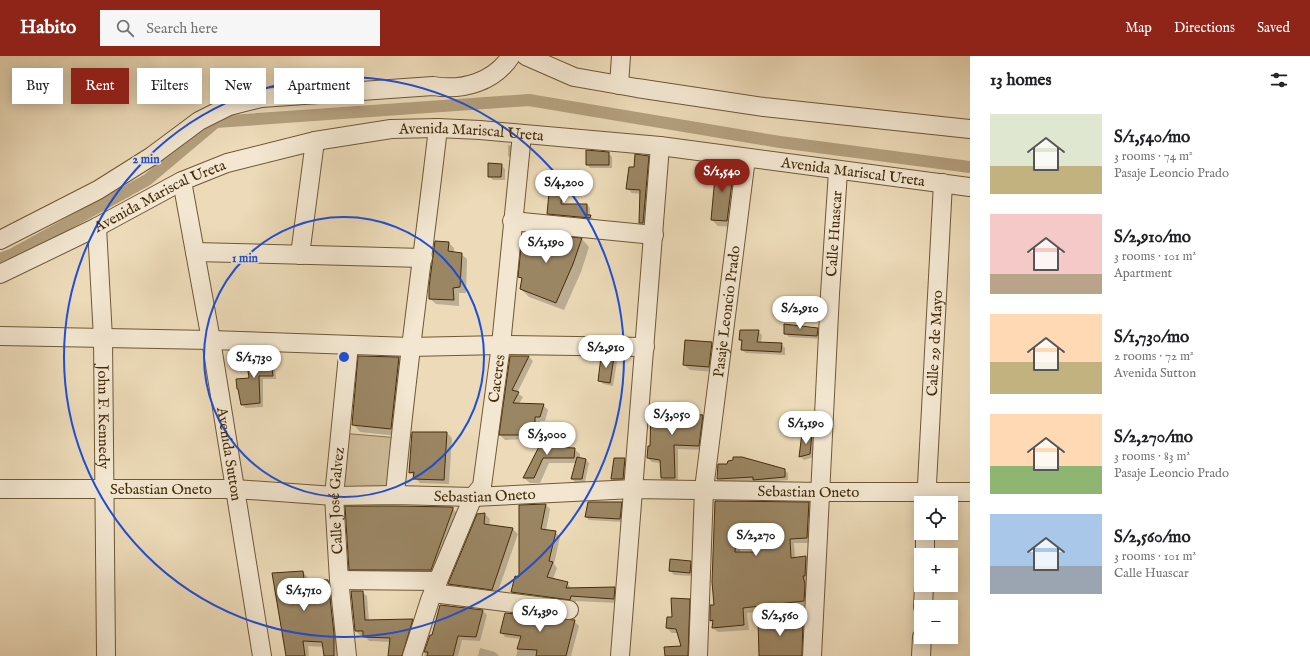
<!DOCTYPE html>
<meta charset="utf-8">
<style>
:root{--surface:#fff;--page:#f6f6f6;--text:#202124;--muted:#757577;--accent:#8f2418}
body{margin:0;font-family:"IM FELL English",serif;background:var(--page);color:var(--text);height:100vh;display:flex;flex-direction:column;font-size:15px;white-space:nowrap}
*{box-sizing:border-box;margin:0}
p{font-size:13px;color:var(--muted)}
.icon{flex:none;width:22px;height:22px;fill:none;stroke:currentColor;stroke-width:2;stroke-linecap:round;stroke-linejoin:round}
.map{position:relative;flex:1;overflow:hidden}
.drawer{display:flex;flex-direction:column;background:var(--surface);width:340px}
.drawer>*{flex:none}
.hud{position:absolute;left:12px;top:12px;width:380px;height:36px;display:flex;gap:8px}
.fabs{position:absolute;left:914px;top:440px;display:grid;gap:8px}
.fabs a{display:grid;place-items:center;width:44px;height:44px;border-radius:0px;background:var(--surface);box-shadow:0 2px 10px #0003;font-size:20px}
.price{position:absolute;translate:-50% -34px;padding:0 9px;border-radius:14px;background:#fff;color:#222;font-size:13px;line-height:26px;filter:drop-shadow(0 1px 2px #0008)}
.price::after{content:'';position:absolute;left:50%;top:24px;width:12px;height:9px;margin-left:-6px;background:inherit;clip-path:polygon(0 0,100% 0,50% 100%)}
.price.active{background:var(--accent);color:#fff}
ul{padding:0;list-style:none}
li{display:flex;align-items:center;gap:12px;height:100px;padding:0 20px}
li span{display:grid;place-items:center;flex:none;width:112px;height:80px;border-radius:0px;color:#555}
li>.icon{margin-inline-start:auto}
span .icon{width:48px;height:48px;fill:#fffc;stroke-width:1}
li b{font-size:17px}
h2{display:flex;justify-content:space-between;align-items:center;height:48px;padding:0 20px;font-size:17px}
.pill{padding:0 14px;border-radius:0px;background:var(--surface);box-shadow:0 2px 10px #0003;font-size:14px;line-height:36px}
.pill.active{background:var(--accent);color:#fff}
header{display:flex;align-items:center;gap:24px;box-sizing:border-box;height:56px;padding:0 20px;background:var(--accent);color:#fff}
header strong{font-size:19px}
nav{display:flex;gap:22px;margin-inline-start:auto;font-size:14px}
.search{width:280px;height:36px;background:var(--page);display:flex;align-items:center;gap:10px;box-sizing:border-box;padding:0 14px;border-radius:0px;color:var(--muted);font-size:15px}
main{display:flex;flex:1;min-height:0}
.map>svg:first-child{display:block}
.green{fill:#cfbc9a;stroke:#8a7452}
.shadow{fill:#0003;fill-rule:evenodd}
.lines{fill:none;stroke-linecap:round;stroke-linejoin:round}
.canal{stroke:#b39f7d;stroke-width:12}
.building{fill:#9b8664;stroke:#442c0a;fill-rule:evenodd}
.minor-casing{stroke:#6e5836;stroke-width:20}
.minor{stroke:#f3e7d1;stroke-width:18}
.ring{fill:none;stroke:#1d4ed8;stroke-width:2}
.labels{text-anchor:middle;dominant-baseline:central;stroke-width:3;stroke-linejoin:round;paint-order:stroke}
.street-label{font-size:15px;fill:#442c0a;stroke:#f3e7d1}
.centre{fill:#1d4ed8;stroke:#f3e7d1;stroke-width:2}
.ring-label{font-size:12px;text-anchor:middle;font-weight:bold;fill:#1d4ed8;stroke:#f3e7d1;stroke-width:3;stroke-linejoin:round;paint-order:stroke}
</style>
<header>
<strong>Habito</strong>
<div class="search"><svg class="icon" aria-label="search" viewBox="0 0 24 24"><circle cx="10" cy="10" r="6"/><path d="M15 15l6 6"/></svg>Search here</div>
<nav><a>Map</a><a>Directions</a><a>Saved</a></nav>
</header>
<main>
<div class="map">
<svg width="970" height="600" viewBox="0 0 970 600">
<rect width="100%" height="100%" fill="#ecdab8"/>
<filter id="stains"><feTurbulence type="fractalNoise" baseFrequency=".005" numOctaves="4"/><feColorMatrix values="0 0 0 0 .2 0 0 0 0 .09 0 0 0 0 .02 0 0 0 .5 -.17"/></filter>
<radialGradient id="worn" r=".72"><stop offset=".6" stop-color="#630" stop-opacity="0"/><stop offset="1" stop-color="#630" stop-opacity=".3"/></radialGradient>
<path class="green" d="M340 377 400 382 395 439 334 440Z"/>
<g class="shadow">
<path d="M508 89 512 90 510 101 508 100Z"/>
<path d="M608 97 612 101V112H590L587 108Z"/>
<path d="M648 100 653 105 645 172 640 167 641 138 632 137 627 132 635 112Z"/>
<path d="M501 109 505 113V124H493L489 120Z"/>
<path d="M734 112 739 118 733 171 718 170 712 164Z"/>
<path d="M562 127 565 131 564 149H587L590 152V160L593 163V165L552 161 548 158Z"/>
<path d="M527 178 582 183 589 191 581 216 564 254 529 241 521 233 522 223 519 220Z"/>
<path d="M449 187 454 192V197L461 198 467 203 466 237H459V250L436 248 430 243Z"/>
<path d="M817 273 821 277V283L789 281 785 277Z"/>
<path d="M758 275 762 279 761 287 781 288 785 292V299L746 297 742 294 743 286 740 284Z"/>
<path d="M712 287 717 293 714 316 690 314 684 309Z"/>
<path d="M270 298 274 301 276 323H263V351L246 352 242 349 250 323Z"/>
<path d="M511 301H529L533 305 517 337 523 341 519 348 543 349 548 354 545 365H540V373L527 374 526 383 505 384 500 379Z"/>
<path d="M399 302 406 310 398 380 360 376 353 368Z"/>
<path d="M613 302 617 306 613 330 603 328 599 324Z"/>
<path d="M674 351 678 358 702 360 707 364 703 394 678 393V426H666L662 422 661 407 652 406 648 402 651 391Z"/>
<path d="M447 377 452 382 449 428 420 427 410 416Z"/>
<path d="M546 378 558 387 555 392 574 393 580 398V403L586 404 589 407 585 426H575L572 423 576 407H549L540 427H530L524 422Z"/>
<path d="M811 379 815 382 814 401 804 404 800 400Z"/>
<path d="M625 403 628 407 627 426H616L612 422Z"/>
<path d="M719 409 784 414 788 417V424L757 427 755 425 721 426 718 423Z"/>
<path d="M716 446 809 447 814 452 812 487H794L795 502 806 501 811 506 809 550 747 557 749 574 718 576 713 572 714 567 711 564 715 550ZM757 478 758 497H740L741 479Z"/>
<path d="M621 447 624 450 623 466 589 464 586 461Z"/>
<path d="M546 449 550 453 546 474 555 476 560 481 554 508 557 512 553 523 567 527 572 533 615 532 619 536 618 547 576 545 575 548 516 540 512 536 520 523Z"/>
<path d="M452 452 457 457 436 519 355 518 350 513Z"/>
<path d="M485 458 490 463 489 470 513 473 518 478 497 538 454 533 449 528Z"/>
<path d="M690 506 694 509V520L674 519 670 515Z"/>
<path d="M303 516 308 522V525H328L333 530 339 600H325L324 591 308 590 309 600H287Z"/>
<path d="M362 536 367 540 369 565 412 564 417 569 407 600H389L391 586 369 585 364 579H360L356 575Z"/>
<path d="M689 544 694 549 692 600H666L683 591 678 577H672L667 572 673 562Z"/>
<path d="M483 555 487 559 480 585 462 584 458 600H424L430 583Z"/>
<path d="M803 564 809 570 807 600H760Z"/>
<path d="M574 565 579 570 571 600H516L521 583 505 581 501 576Z"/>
<path d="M480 592 495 596 499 600H478Z"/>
</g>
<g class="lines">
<path class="canal" d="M0 203 11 199 147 124 216 66 529 44 780 86 970 111"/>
</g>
<g class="building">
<path d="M586 94 609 96V109H586Z"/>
<path d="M635 98 649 100 643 167H639L640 134 626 133 629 111H634Z"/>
<path d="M488 107 502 108 501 121H488Z"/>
<path d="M716 110 734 111 727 165 711 164Z"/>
<path d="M550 126H562L561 148H587V159H591L590 162 547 158Z"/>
<path d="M526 177 582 182 573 208 556 247 520 233 522 222 518 221 522 181Z"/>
<path d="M435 185 449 186 448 195 462 197 460 231 453 232 454 244 429 243V231Z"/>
<path d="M784 268 818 272 817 280 784 278Z"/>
<path d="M740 274H759L757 286 782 287 781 296 741 294 742 284H739Z"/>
<path d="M685 284 712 286 709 311 683 309Z"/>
<path d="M254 296 270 297 273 320H259L260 347 241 349 238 333H237L236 323 249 322 247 308H255Z"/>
<path d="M358 300 399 301 391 373 352 369Z"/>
<path d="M510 300H529L512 334 519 336 513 347 544 348 540 361H535V369L522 370 521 379H499Z"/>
<path d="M601 301H614L610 327 598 325Z"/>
<path d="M674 350V357L703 359 699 390 674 389 675 422H661L660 404 647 402 648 390H650L651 351Z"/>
<path d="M412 376H447L444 424 413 423 414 416 409 417Z"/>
<path d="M546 377 552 380 548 391 575 392 574 402H543L534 422H523Z"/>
<path d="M802 377 812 378 810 398 799 401Z"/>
<path d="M577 401 586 403 582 423H571Z"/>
<path d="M733 401H742L785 413V421L753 424V421L717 423 718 408H727L728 405 733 404Z"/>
<path d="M614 402H625L623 423H611Z"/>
<path d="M715 445 809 446 807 482 790 483 791 502 806 500 805 520H803L805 528 804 545 743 552 744 569 712 572 713 564 710 565V549H714L712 526ZM756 474 757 496H735L737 475Z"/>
<path d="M588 446H622L620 463 585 461Z"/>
<path d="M546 448 541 473 556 475 549 505 553 506 547 521 568 526 566 532 615 531 614 543 571 540 570 544 511 536 515 520 519 521V449Z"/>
<path d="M345 450H395L453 451V453L431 514H349Z"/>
<path d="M485 457 484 468 513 472 492 534 448 528 477 458Z"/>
<path d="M670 503 691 505 690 517 669 515Z"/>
<path d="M303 515 304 523 328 524 334 578V600H324L322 586 303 585 305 600H286L272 517Z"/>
<path d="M351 535H363L365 564 413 563 402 600H388L390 582 363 581V575H355Z"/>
<path d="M671 542 690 543 688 600H665L664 591 681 590 676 573 666 572 667 561H672Z"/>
<path d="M440 549 483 554 476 581 458 580 453 600H427L428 596H424L430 579H432Z"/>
<path d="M505 557 575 564 566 600H536L537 594 517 593 521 580 500 577Z"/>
<path d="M758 563H803L802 600H759Z"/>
</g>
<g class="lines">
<defs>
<g id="minor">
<path d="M526 0 574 21 637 32 764 51 970 73"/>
<path d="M619 29 621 0"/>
<path id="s1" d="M182 125 211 284 262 600"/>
<path d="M512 165 654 179"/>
<path id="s2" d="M97 171 103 282 106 600"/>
<path d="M0 184 98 134 152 100 199 65 229 50 261 42 433 30C463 35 494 26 511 0"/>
<path d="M195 196 423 202"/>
<path d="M300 199 315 85"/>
<path id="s3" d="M0 218 97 171 182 125 227 107 315 85 391 73 438 72 480 74 660 90 970 131"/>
<path d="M0 280 211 284 410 291 501 289 645 291"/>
<path id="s4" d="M0 433H235L334 440 395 439 473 441 633 433 820 436H970"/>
<path d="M395 439C406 316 424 194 438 72"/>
<path id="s5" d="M926 447 943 127"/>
<path d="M925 499V477"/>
<path d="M339 524 438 525"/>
<path d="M433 537 569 554"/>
<path d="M923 551 924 529"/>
<path id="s6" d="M347 600 339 524 334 440 349 289"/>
<path id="s7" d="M412 600 430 544 473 441 482 430 501 289 522 78"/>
<path d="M620 600 660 90"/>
<path id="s8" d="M698 600 704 433 746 102"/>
<path id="s9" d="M812 600 830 238 838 115"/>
<path d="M921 600 922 581"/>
</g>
</defs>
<use href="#minor" class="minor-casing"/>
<use href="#minor" class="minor"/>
</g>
<g class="ring">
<circle cx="344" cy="301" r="140"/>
<circle cx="344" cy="301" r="280"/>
</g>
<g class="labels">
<g class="street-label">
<text stroke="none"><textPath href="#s3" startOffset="501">Avenida Mariscal Ureta</textPath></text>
<text stroke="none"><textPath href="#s3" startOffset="885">Avenida Mariscal Ureta</textPath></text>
<text stroke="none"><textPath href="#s3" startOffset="178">Avenida Mariscal Ureta</textPath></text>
<text stroke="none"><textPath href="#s9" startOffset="423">Calle Huascar</textPath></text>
<text stroke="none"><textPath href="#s8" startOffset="346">Pasaje Leoncio Prado</textPath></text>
<text stroke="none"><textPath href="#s5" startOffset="160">Calle 29 de Mayo</textPath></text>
<text stroke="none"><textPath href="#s7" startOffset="293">Caceres</textPath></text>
<text stroke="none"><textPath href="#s2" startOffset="190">John F. Kennedy</textPath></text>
<text stroke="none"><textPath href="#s1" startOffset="277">Avenida Sutton</textPath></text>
<text stroke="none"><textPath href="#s4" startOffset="161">Sebastian Oneto</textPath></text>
<text stroke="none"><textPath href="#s4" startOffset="809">Sebastian Oneto</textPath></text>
<text stroke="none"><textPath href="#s4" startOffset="485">Sebastian Oneto</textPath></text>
<text stroke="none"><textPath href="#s6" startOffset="156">Calle José Galvez</textPath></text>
</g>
</g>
<circle cx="344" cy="301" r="6" class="centre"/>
<g class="ring-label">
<text x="146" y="107">2 min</text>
<text x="245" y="206">1 min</text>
</g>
<rect width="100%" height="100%" filter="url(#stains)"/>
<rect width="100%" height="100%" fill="url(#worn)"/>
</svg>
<div class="fabs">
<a><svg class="icon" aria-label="locate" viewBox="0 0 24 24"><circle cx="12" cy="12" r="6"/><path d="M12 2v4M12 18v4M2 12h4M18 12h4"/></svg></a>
<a>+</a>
<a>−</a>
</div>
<b class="price active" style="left:722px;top:137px">S/1,540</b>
<b class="price" style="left:564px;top:148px">S/4,200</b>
<b class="price" style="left:546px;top:208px">S/1,190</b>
<b class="price" style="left:800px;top:274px">S/2,910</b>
<b class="price" style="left:606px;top:313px">S/2,910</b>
<b class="price" style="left:254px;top:323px">S/1,730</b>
<b class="price" style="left:672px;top:380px">S/3,050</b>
<b class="price" style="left:806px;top:389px">S/1,190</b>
<b class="price" style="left:547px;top:400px">S/3,000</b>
<b class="price" style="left:756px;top:501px">S/2,270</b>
<b class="price" style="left:304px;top:556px">S/1,710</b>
<b class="price" style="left:540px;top:577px">S/1,390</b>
<b class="price" style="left:780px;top:581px">S/2,560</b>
<div class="hud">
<a class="pill">Buy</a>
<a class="pill active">Rent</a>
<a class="pill">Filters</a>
<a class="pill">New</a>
<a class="pill">Apartment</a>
</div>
</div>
<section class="drawer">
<h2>13 homes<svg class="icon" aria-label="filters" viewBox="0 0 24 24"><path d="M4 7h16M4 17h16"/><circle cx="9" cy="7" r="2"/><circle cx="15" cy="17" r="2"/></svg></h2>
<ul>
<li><span style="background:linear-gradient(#dfe7d0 65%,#c2b280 0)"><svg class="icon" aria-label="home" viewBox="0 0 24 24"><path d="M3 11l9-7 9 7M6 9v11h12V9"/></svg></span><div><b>S/1,540/mo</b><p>3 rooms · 74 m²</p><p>Pasaje Leoncio Prado</p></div></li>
<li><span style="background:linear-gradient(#f6c9c9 75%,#b9a48a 0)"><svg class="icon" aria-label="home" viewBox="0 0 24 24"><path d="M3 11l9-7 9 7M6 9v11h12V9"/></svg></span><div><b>S/2,910/mo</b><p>3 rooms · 101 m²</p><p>Apartment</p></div></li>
<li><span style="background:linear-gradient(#ffd9b3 60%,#c2b280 0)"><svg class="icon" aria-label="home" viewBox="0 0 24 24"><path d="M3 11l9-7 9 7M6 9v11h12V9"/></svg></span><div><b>S/1,730/mo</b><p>2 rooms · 72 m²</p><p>Avenida Sutton</p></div></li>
<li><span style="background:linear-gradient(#ffd9b3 65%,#8fb573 0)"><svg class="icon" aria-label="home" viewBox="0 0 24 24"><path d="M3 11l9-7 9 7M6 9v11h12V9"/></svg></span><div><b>S/2,270/mo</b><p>3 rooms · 83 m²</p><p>Pasaje Leoncio Prado</p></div></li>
<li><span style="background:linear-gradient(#a9c7e8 65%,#9aa5b1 0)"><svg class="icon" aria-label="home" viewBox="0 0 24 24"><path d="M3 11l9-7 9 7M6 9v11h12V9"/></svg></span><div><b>S/2,560/mo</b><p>3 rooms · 101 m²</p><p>Calle Huascar</p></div></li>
</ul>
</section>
</main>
